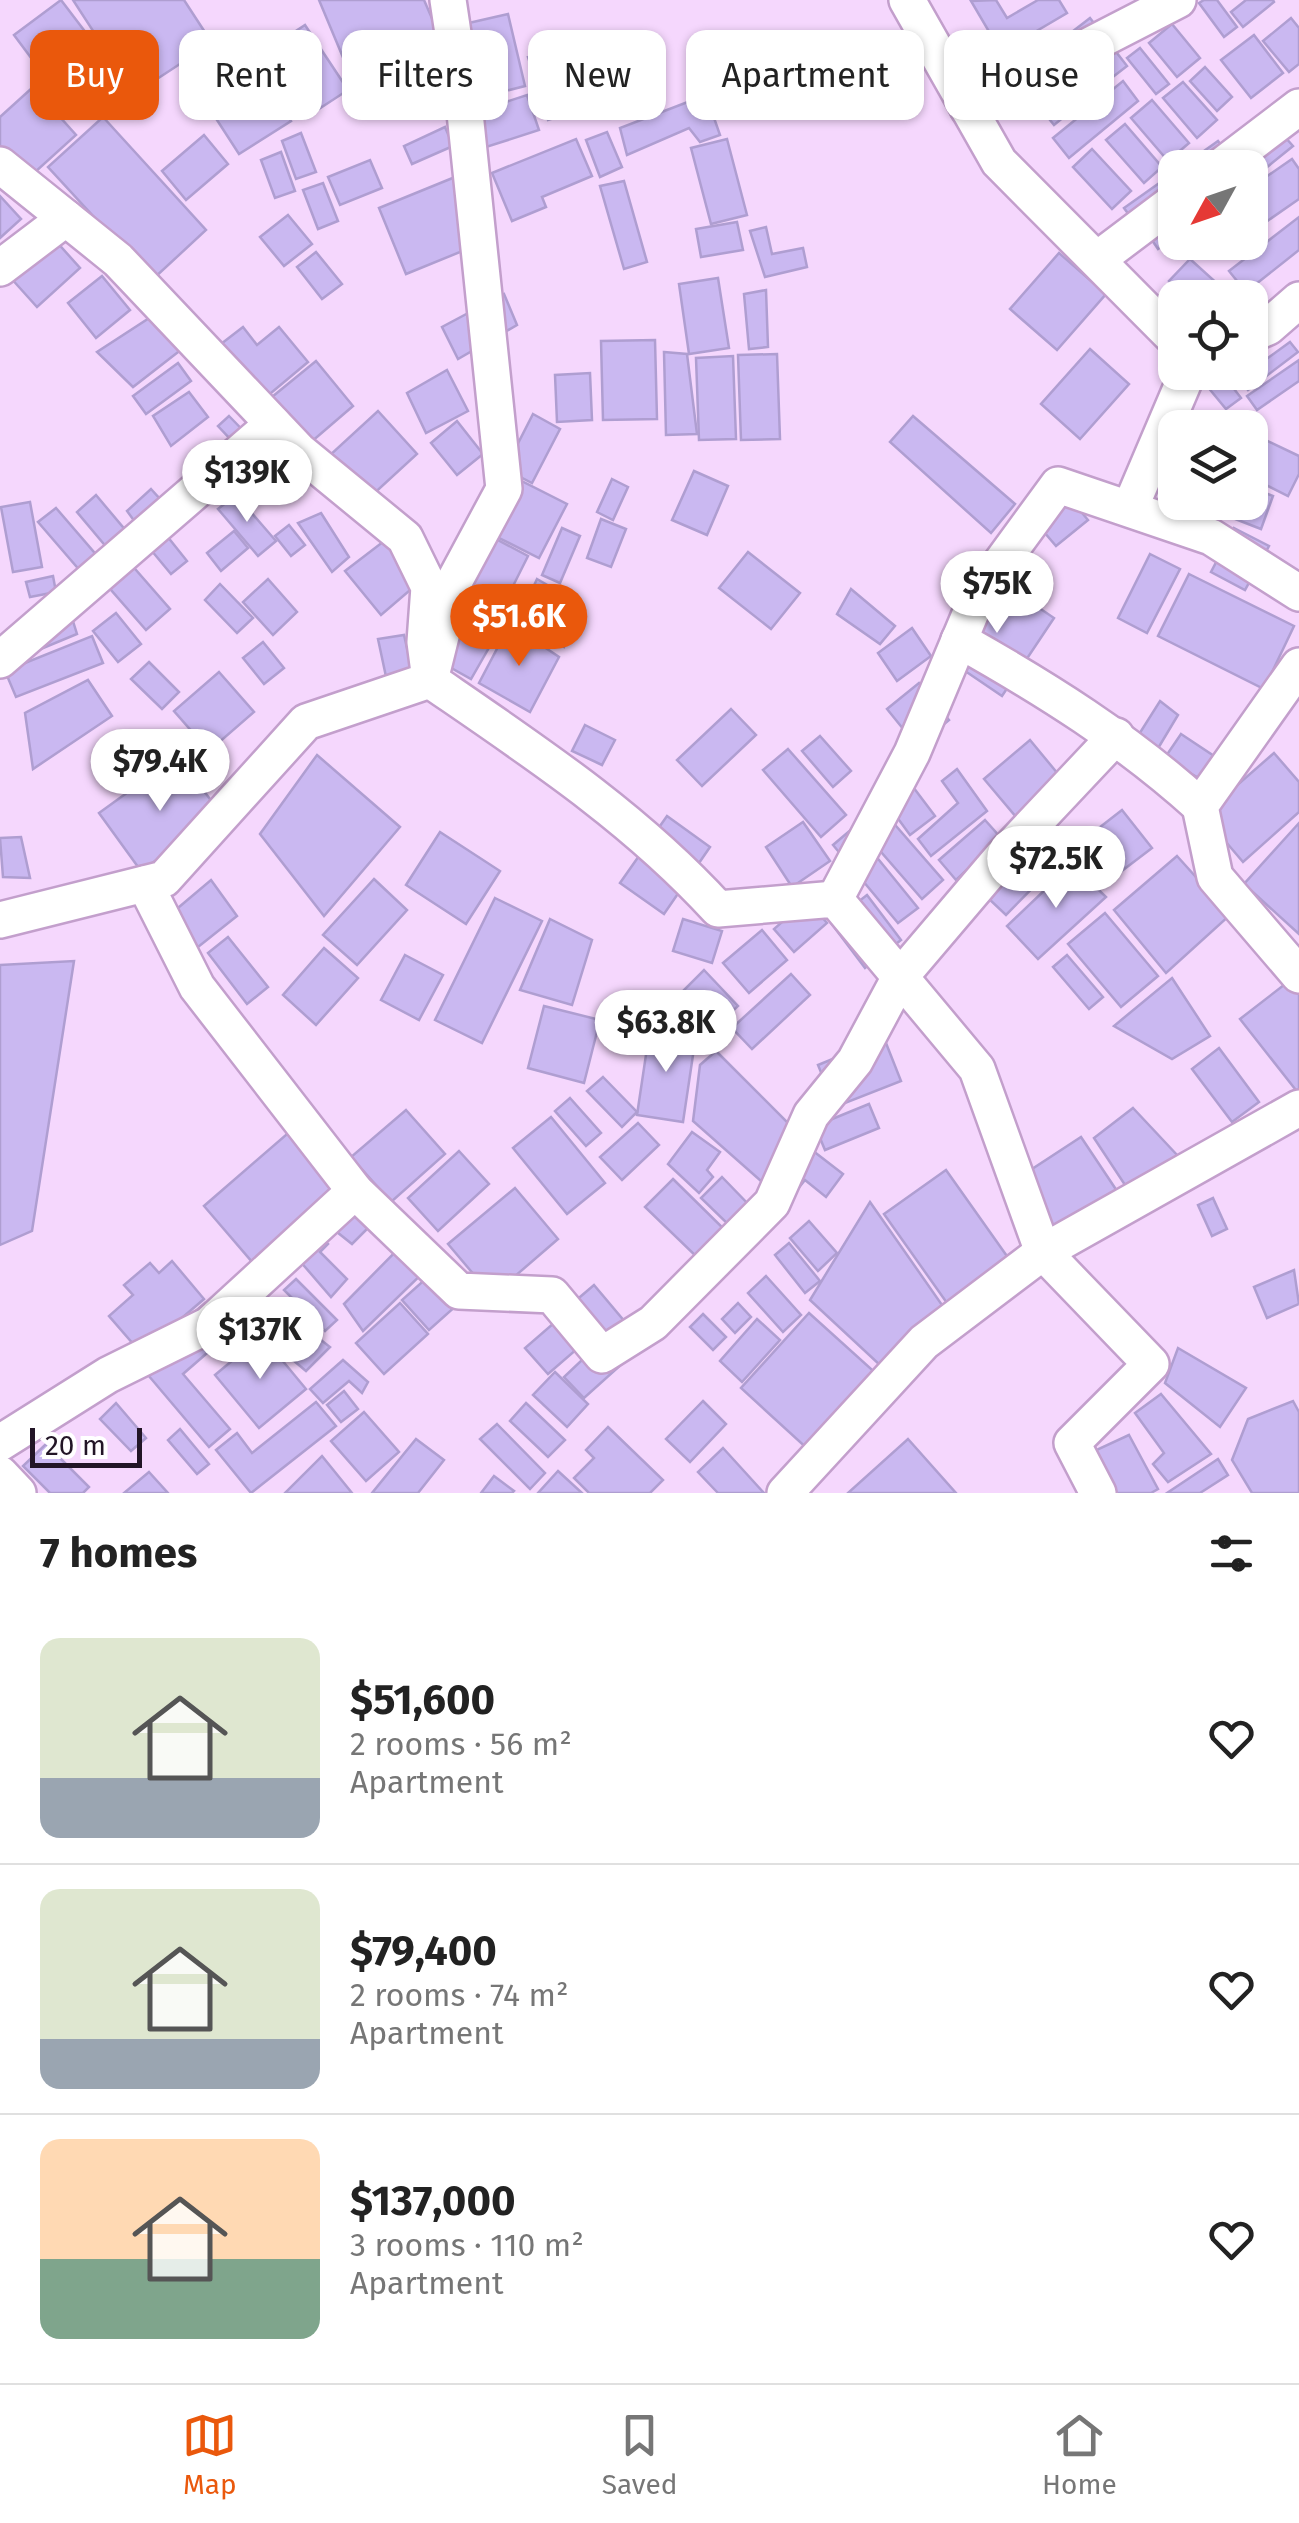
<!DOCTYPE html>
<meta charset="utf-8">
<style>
:root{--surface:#fff;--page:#f2f2f2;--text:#222;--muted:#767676;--line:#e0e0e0;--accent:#ea580c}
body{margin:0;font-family:"Fira Sans",sans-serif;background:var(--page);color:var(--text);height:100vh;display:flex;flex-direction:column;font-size:38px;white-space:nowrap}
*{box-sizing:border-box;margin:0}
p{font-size:32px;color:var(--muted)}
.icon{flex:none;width:55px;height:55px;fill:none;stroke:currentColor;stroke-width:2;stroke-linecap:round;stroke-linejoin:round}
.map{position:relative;height:1493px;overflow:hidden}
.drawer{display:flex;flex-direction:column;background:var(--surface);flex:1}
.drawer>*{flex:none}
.top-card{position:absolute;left:30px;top:30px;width:1240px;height:90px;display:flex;gap:20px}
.needle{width:65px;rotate:230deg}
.buttons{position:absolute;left:1158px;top:150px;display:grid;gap:20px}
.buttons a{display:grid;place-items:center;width:110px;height:110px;border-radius:20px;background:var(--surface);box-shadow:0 2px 8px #0004;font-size:50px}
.scale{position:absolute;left:30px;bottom:25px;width:112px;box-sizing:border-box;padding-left:10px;border:5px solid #221526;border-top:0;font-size:28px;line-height:35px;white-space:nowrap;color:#221526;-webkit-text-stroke:8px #fff;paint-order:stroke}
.price{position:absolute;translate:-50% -85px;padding:0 22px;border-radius:35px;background:#fff;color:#222;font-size:32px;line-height:65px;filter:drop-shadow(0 2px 5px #0008)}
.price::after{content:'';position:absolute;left:50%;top:60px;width:30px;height:22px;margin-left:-15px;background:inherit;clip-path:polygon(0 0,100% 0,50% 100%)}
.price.on{background:var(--accent);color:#fff}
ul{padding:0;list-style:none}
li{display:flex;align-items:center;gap:30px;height:250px;padding:0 40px}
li+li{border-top:2px solid var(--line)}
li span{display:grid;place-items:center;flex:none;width:280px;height:200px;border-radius:20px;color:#555}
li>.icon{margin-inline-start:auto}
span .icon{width:120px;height:120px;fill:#fffc;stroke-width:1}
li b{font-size:42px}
h2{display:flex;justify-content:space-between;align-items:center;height:120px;padding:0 40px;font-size:42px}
.chip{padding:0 35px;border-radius:20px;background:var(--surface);box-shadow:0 2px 8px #0004;font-size:35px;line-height:90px}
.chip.on{background:var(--accent);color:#fff}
.menu{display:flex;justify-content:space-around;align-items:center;height:140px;border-top:2px solid var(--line);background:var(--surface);font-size:28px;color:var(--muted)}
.menu a{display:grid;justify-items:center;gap:5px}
.menu .on{color:var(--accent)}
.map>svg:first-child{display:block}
.building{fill:#cab8f1;stroke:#af9ed1;stroke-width:2.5}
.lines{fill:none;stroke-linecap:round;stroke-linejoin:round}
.street-casing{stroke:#c39fcc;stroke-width:40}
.street{stroke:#fff;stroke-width:35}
</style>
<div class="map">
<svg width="1299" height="1493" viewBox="0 0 1299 1493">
<rect width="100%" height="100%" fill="#f5d7fd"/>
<g class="building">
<path d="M61 0 112 67 64 102 14 35Z"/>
<path d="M73 0H184L212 43 134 94Z"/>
<path d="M319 0H424L450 60 360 98Z"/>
<path d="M996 0 1007 18 1038 0H1059L1067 13 1001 52 971 1Z"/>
<path d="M1204 0H1217L1237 27 1224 37 1199 3Z"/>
<path d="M1246 0H1273L1274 2 1243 27 1231 12Z"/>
<path d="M508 14 525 86 478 98 460 25Z"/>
<path d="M1090 18 1127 66 1105 83 1068 35Z"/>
<path d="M1291 18 1299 28V64L1289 72 1263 41Z"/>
<path d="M1172 24 1200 58 1177 77 1149 43Z"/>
<path d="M305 25 348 90 305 118 262 53Z"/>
<path d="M1061 32 1100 83 1079 99 1040 48Z"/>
<path d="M1254 35 1283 73 1251 98 1221 60Z"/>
<path d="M573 44 591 107 548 120 528 57Z"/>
<path d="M1140 48 1169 84 1156 94 1127 58Z"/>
<path d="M246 52 291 121 239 154 195 86Z"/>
<path d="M1034 57 1076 107 1054 125 1013 74Z"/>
<path d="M1205 67 1232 97 1217 111 1190 81Z"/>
<path d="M437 74 448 100 410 116 399 89Z"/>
<path d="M1123 81 1138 101 1069 158 1053 138Z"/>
<path d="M1183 82 1217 120 1197 138 1163 98Z"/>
<path d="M33 87 76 135 23 183 0 157V117Z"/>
<path d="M527 95 539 130 483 148 472 113Z"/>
<path d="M706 95 720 135 700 142 689 128 627 155 620 128Z"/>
<path d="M1152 100 1189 143 1168 161 1131 118Z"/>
<path d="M103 117 206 230 152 280 48 167Z"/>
<path d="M1125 124 1162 167 1144 183 1106 140Z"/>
<path d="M445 127 453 146 412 164 404 146Z"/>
<path d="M1276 127 1293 146 1256 176 1240 156Z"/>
<path d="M607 132 622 167 600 177 586 140Z"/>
<path d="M301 133 316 172 296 179 282 141Z"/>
<path d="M204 135 228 164 186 200 162 171Z"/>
<path d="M576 139 592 176 542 197 546 207 512 221 492 173Z"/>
<path d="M727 139 747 215 711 224 691 148Z"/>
<path d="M1218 141 1231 159 1219 168H1180Z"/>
<path d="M1092 149 1131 191 1112 209 1073 167Z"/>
<path d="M281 152 295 191 275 198 261 160Z"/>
<path d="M1292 159 1299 169V199L1250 233V188Z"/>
<path d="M370 160 382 188 340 205 328 177Z"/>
<path d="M460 175 487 241 406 274 379 208Z"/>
<path d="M1165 179 1175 193 1137 226 1124 208Z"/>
<path d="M624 181 647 262 624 269 600 186Z"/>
<path d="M323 183 338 221 318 229 303 190Z"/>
<path d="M0 196 21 219 0 238Z"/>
<path d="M1175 212V237L1158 249 1147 233Z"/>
<path d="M288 215 312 244 284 266 260 237Z"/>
<path d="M1299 217V250L1246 292 1229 271Z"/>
<path d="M38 221 80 268 37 307 0 266Z"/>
<path d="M737 222 743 250 701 257 696 229Z"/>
<path d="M766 227 772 254 803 248 807 267 765 277 750 231Z"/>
<path d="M316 252 342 284 322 299 297 267Z"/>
<path d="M1059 253 1106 294 1057 350 1010 309Z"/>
<path d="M1190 259 1220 286 1210 298H1187L1169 281Z"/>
<path d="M102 276 130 310 96 338 68 303Z"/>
<path d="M718 278 729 348 689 354 679 284Z"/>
<path d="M766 290 768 347 749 349 744 294Z"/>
<path d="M504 294 517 325 458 359 442 327Z"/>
<path d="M157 313 182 349 133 387 97 352Z"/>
<path d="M243 327 257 345 279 327 308 362 265 398 221 344Z"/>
<path d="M655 340 657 419 603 420 601 341Z"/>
<path d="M1290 342 1298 352 1248 390 1239 379Z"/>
<path d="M1090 349 1129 384 1080 439 1041 404Z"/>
<path d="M664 352 687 354 697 434 666 435Z"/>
<path d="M777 354 780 439 741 440 738 355Z"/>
<path d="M733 356 736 439 699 440 696 358Z"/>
<path d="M1299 360V381L1257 410 1247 396Z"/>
<path d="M316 361 353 406 310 443 272 397Z"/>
<path d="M178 363 191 381 146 414 133 396Z"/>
<path d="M447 370 468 411 426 433 407 393Z"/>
<path d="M1212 372H1221L1241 398 1226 409 1202 380Z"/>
<path d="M590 373 592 420 557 422 555 375Z"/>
<path d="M189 392 208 417 171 446 153 416Z"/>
<path d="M378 411 417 454 368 499 329 456Z"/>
<path d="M533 414 560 429 532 483 505 469Z"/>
<path d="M229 416 263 451 251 461 218 426Z"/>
<path d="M913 416 1015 504 991 533 890 442Z"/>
<path d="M457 421 483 454 457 475 431 443Z"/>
<path d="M1251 433 1299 456V474L1288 496 1250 477Z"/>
<path d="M498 469 567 504 539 558 489 533Z"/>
<path d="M694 471 728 486 707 535 672 520Z"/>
<path d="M1053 478 1088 520 1056 546 1021 505Z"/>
<path d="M612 479 628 487 613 520 597 512Z"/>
<path d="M1250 487 1273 496 1261 529 1194 503 1250 502Z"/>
<path d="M151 489 160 499 135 522 127 511Z"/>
<path d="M96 495 127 532 108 549 77 512Z"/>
<path d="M236 495 276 541 258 556 218 509Z"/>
<path d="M30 502 42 567 13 572 1 507Z"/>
<path d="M56 508 99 558 82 573 38 522Z"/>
<path d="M321 513 349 557 332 572 298 523Z"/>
<path d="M601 519 626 529 611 567 587 558Z"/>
<path d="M289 525 305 545 291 556 275 536Z"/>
<path d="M562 528 580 536 560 583 542 575Z"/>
<path d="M1234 528 1269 546 1245 590 1211 572Z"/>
<path d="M234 531 248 548 221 571 207 553Z"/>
<path d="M167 536 187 561 171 574 151 550Z"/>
<path d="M388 538 416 585 381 615 345 571Z"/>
<path d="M494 538 528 556 505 602 470 584Z"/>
<path d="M748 552 800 593 771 629 719 588Z"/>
<path d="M1150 554 1180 569 1147 633 1118 618Z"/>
<path d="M129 562 170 609 146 630 105 583Z"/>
<path d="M1189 574 1294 626 1264 689 1158 636Z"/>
<path d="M53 576 56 592 30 597 26 582Z"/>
<path d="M992 576 1054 618 1002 696 940 654Z"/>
<path d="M268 579 297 612 273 635 243 602Z"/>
<path d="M537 579 582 605 564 647 518 620Z"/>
<path d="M220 584 253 618 237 633 205 600Z"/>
<path d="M851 589 895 626 880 644 837 614Z"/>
<path d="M458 607 498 632 471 679 430 656Z"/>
<path d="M116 613 141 644 118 662 93 631Z"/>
<path d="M72 618 77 634 19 658Z"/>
<path d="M510 624 559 657 530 712 479 683Z"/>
<path d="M912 628 931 656 897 681 878 653Z"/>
<path d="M404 635 414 679 388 686 378 639Z"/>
<path d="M92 636 103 663 16 697 5 671Z"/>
<path d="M263 642 284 668 264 684 243 658Z"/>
<path d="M149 662 179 692 162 709 131 679Z"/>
<path d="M219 672 254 712 209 751 174 711Z"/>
<path d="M88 680 112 716 33 769 25 713Z"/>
<path d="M919 683 949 720 917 746 887 709Z"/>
<path d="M1160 701 1178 715 1157 750 1136 739Z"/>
<path d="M731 709 756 735 702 786 677 760Z"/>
<path d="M585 725 615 740 602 765 572 751Z"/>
<path d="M1181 734 1220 760 1208 783 1164 759Z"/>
<path d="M820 736 851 771 833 787 802 751Z"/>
<path d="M1030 740 1068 786 1022 824 984 779Z"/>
<path d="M788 749 846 815 821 837 763 770Z"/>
<path d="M1274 753 1299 782V812L1243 862 1203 815Z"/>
<path d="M317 755 400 827 324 916 260 834Z"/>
<path d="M178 756 221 814 141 871 99 813Z"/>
<path d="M957 769 987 811 931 856 918 839 958 803 942 781Z"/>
<path d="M904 775 935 816 910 835 880 794Z"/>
<path d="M1122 810 1152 848 1106 883 1077 845Z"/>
<path d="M883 811 943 880 922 899 862 830Z"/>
<path d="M667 816 710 847 664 914 620 883Z"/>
<path d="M985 820 1001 838 956 880 939 860Z"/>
<path d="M803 822 830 861 792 887 766 847Z"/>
<path d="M1299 823V934L1244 884Z"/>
<path d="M853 828 918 908 898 923 833 845Z"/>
<path d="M440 832 500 871 466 924 406 885Z"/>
<path d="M21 837 30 878 3 877 0 838Z"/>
<path d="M1047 837 1062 858 1006 915 989 899Z"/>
<path d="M1177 856 1230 915 1166 973 1114 910Z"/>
<path d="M1072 864 1106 897 1038 959 1007 926Z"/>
<path d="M374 879 407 910 357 965 323 935Z"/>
<path d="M211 880 237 916 198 947 172 913Z"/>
<path d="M867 895 901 940 865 968 831 923Z"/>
<path d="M495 898 542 921 482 1043 435 1020Z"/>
<path d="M807 900 827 923 794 952 774 929Z"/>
<path d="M1105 913 1158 976 1121 1007 1068 944Z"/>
<path d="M550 919 592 940 572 1005 520 990Z"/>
<path d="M683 919 722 931 712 963 673 951Z"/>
<path d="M762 930 787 960 749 993 723 963Z"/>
<path d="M228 937 268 987 247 1004 208 953Z"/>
<path d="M324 948 358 978 316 1025 283 995Z"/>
<path d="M405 955 443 975 419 1020 381 1000Z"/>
<path d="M1067 955 1103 997 1089 1009 1053 967Z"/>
<path d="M74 961 32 1231 0 1245V965Z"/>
<path d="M704 970 738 1006 717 1026 683 991Z"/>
<path d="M791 974 810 995 752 1049 732 1028Z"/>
<path d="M1172 978 1210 1036 1172 1059 1114 1026Z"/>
<path d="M1293 978 1299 985V1094L1240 1019Z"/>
<path d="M544 1006 600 1020 584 1083 528 1068Z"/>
<path d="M650 1028 696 1035 683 1122 637 1115Z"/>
<path d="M884 1038 901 1081 835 1107 818 1065Z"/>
<path d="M1219 1048 1259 1102 1232 1122 1192 1069Z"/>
<path d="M716 1051 804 1139 761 1181 693 1121 700 1065Z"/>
<path d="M603 1077 637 1112 622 1127 587 1091Z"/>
<path d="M570 1098 601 1133 586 1146 555 1111Z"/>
<path d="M869 1104 879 1128 825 1150 815 1126Z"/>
<path d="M1133 1108 1178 1156 1129 1191 1094 1138Z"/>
<path d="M406 1110 445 1154 391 1202 351 1157Z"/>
<path d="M551 1117 605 1183 567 1214 513 1148Z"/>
<path d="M638 1123 659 1145 622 1180 600 1157Z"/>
<path d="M294 1128 348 1193 259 1270 204 1206Z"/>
<path d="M692 1132 720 1152 707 1170 713 1177 699 1193 668 1164Z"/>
<path d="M1081 1137 1119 1194 1046 1241 1009 1184Z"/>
<path d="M808 1147 843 1174 826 1197 805 1180 789 1200Z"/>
<path d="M459 1151 489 1184 438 1231 408 1198Z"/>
<path d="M946 1170 1009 1259 947 1303 884 1214Z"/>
<path d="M722 1177 752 1208 733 1229 701 1198Z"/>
<path d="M673 1179 728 1233 701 1261 645 1207Z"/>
<path d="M515 1188 558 1239 492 1296 448 1244Z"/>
<path d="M361 1197 380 1216 352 1244 332 1228Z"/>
<path d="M1213 1198 1227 1229 1212 1236 1198 1205Z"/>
<path d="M870 1202 942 1305 881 1366 810 1300Z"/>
<path d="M809 1221 837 1253 818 1271 790 1238Z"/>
<path d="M320 1235 328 1244 320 1252 347 1279 331 1297 299 1260Z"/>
<path d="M789 1243 820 1281 805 1293 775 1255Z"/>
<path d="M403 1244 433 1263 363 1331 344 1304Z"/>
<path d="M172 1261 204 1299 141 1353 109 1316 133 1295 124 1285 150 1263 159 1273Z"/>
<path d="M439 1267 466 1297 429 1330 402 1300Z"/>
<path d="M1294 1270 1299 1304 1267 1318 1254 1287Z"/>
<path d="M766 1276 801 1315 783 1332 748 1293Z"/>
<path d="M296 1279 337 1320 325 1331 284 1290Z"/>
<path d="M594 1285 636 1335 616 1353 573 1303Z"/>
<path d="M269 1299 330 1347 306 1371 243 1318Z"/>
<path d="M205 1303 230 1333 183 1374 230 1429 209 1447 137 1362Z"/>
<path d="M400 1303 428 1334 384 1374 356 1343Z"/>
<path d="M738 1303 751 1317 735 1333 722 1319Z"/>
<path d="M569 1310 592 1336 548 1374 525 1348Z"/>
<path d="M809 1313 880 1377 811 1452 741 1388Z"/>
<path d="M703 1314 726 1337 713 1350 690 1327Z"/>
<path d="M757 1319 780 1340 742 1382 720 1361Z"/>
<path d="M262 1336 306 1389 259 1428 215 1375Z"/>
<path d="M602 1341 623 1363 584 1398 564 1377Z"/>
<path d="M1178 1348 1246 1388 1220 1427 1165 1383Z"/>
<path d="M343 1360 368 1382 362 1393 349 1381 323 1403 310 1389Z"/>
<path d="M555 1372 588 1404 567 1427 533 1395Z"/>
<path d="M344 1391 358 1409 341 1422 327 1405Z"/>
<path d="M1161 1394 1211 1454 1168 1482 1153 1464 1164 1453 1135 1413Z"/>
<path d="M703 1401 726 1424 690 1462 666 1439Z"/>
<path d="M1293 1401 1299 1412V1493H1252L1232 1460 1248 1419Z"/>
<path d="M316 1402 336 1426 251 1493 216 1450 237 1433 252 1453Z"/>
<path d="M116 1403 146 1438 131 1451 100 1419Z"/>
<path d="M526 1403 565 1440 548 1457 510 1421Z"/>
<path d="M364 1412 399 1452 366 1481 331 1441Z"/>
<path d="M497 1424 545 1473 530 1489 480 1439Z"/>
<path d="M608 1427 663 1480 650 1493H589L574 1478 594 1458 586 1450Z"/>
<path d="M180 1429 209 1464 197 1474 168 1440Z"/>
<path d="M1129 1435 1158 1489 1151 1493H1112L1092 1452Z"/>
<path d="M416 1439 444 1460 418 1493H372Z"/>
<path d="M908 1439 956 1493H848Z"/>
<path d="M46 1444 89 1487 83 1493H50L23 1466Z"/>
<path d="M723 1448 764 1493H718L698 1472Z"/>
<path d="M322 1456 352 1493H285Z"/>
<path d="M1218 1459 1228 1475 1200 1493H1167Z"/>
<path d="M558 1471 582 1493H538Z"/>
<path d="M149 1472 168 1493H124Z"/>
<path d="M494 1476 514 1491 512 1493H481Z"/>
</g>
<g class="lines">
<defs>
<g id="street">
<path d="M448 0 465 113 504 489 455 580 430 680C532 750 634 817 718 909L835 899 977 1069 1043 1252 1151 1364 1072 1443 1098 1493"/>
<path d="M907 0 999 162 1175 339"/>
<path d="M968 108 1178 0"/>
<path d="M0 165 118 260 299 451 405 538 429 587 425 642 430 680 306 722 164 879 0 920"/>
<path d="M1219 168 1299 107"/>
<path d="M1098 259 1175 201"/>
<path d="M0 268 66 218"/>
<path d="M1250 335 1268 327 1299 300"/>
<path d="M1136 494 1188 372"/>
<path d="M959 640C1046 689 1126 739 1200 806"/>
<path d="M0 660 273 424"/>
<path d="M1299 666 1200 806 1215 877 1299 975"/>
<path d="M145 884 197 987 355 1191 459 1291 552 1295 602 1355 653 1323 772 1203 811 1115 855 1061 900 977 1002 857 1116 736"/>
<path d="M835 899 912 753 979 593 1058 485 1211 537 1299 593"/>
<path d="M0 1443 108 1375 209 1325 355 1191"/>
<path d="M0 1474 18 1493"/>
<path d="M785 1493 924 1342 1043 1252 1299 1108"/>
</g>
</defs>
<use href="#street" class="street-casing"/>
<use href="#street" class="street"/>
</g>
</svg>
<div class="buttons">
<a><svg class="needle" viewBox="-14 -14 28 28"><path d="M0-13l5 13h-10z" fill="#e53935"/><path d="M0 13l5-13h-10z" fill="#767676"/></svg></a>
<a><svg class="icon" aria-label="locate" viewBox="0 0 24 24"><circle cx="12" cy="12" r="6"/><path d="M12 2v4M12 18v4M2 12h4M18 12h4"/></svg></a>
<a><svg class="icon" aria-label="layers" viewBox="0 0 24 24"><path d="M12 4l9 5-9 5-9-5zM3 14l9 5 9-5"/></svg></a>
</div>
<div class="scale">20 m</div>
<b class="price" style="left:247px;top:525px">$139K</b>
<b class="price" style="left:997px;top:636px">$75K</b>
<b class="price on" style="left:519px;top:669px">$51.6K</b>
<b class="price" style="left:160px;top:814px">$79.4K</b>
<b class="price" style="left:1056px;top:911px">$72.5K</b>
<b class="price" style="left:666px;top:1075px">$63.8K</b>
<b class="price" style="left:260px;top:1382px">$137K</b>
<div class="top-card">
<a class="chip on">Buy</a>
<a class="chip">Rent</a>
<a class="chip">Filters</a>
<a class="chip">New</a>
<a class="chip">Apartment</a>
<a class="chip">House</a>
</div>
</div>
<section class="drawer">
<h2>7 homes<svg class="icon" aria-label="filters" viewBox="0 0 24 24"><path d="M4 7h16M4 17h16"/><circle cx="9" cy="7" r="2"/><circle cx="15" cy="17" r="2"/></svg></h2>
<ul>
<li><span style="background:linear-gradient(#dfe7d0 70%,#9aa5b1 0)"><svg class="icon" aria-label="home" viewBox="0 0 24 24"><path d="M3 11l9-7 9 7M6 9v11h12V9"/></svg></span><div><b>$51,600</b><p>2 rooms · 56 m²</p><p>Apartment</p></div><svg class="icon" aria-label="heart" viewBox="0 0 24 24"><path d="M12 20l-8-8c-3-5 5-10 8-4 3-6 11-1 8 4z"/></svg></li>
<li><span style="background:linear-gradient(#dfe7d0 75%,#9aa5b1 0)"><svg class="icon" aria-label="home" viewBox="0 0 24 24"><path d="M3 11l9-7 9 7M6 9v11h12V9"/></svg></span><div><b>$79,400</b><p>2 rooms · 74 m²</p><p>Apartment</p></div><svg class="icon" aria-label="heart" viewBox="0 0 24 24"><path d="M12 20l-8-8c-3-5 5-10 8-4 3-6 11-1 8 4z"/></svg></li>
<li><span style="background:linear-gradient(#ffd9b3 60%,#7fa58c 0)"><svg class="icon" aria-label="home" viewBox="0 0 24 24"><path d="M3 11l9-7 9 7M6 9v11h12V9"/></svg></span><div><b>$137,000</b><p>3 rooms · 110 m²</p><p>Apartment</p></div><svg class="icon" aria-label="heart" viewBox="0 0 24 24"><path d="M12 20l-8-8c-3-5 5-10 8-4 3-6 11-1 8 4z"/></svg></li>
</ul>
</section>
<nav class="menu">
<a class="on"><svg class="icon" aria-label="map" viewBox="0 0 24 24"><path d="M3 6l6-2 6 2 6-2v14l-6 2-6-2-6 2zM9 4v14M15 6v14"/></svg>Map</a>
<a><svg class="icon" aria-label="saved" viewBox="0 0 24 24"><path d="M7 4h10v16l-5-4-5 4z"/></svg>Saved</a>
<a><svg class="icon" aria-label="home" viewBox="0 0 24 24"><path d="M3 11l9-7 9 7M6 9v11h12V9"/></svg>Home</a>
</nav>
